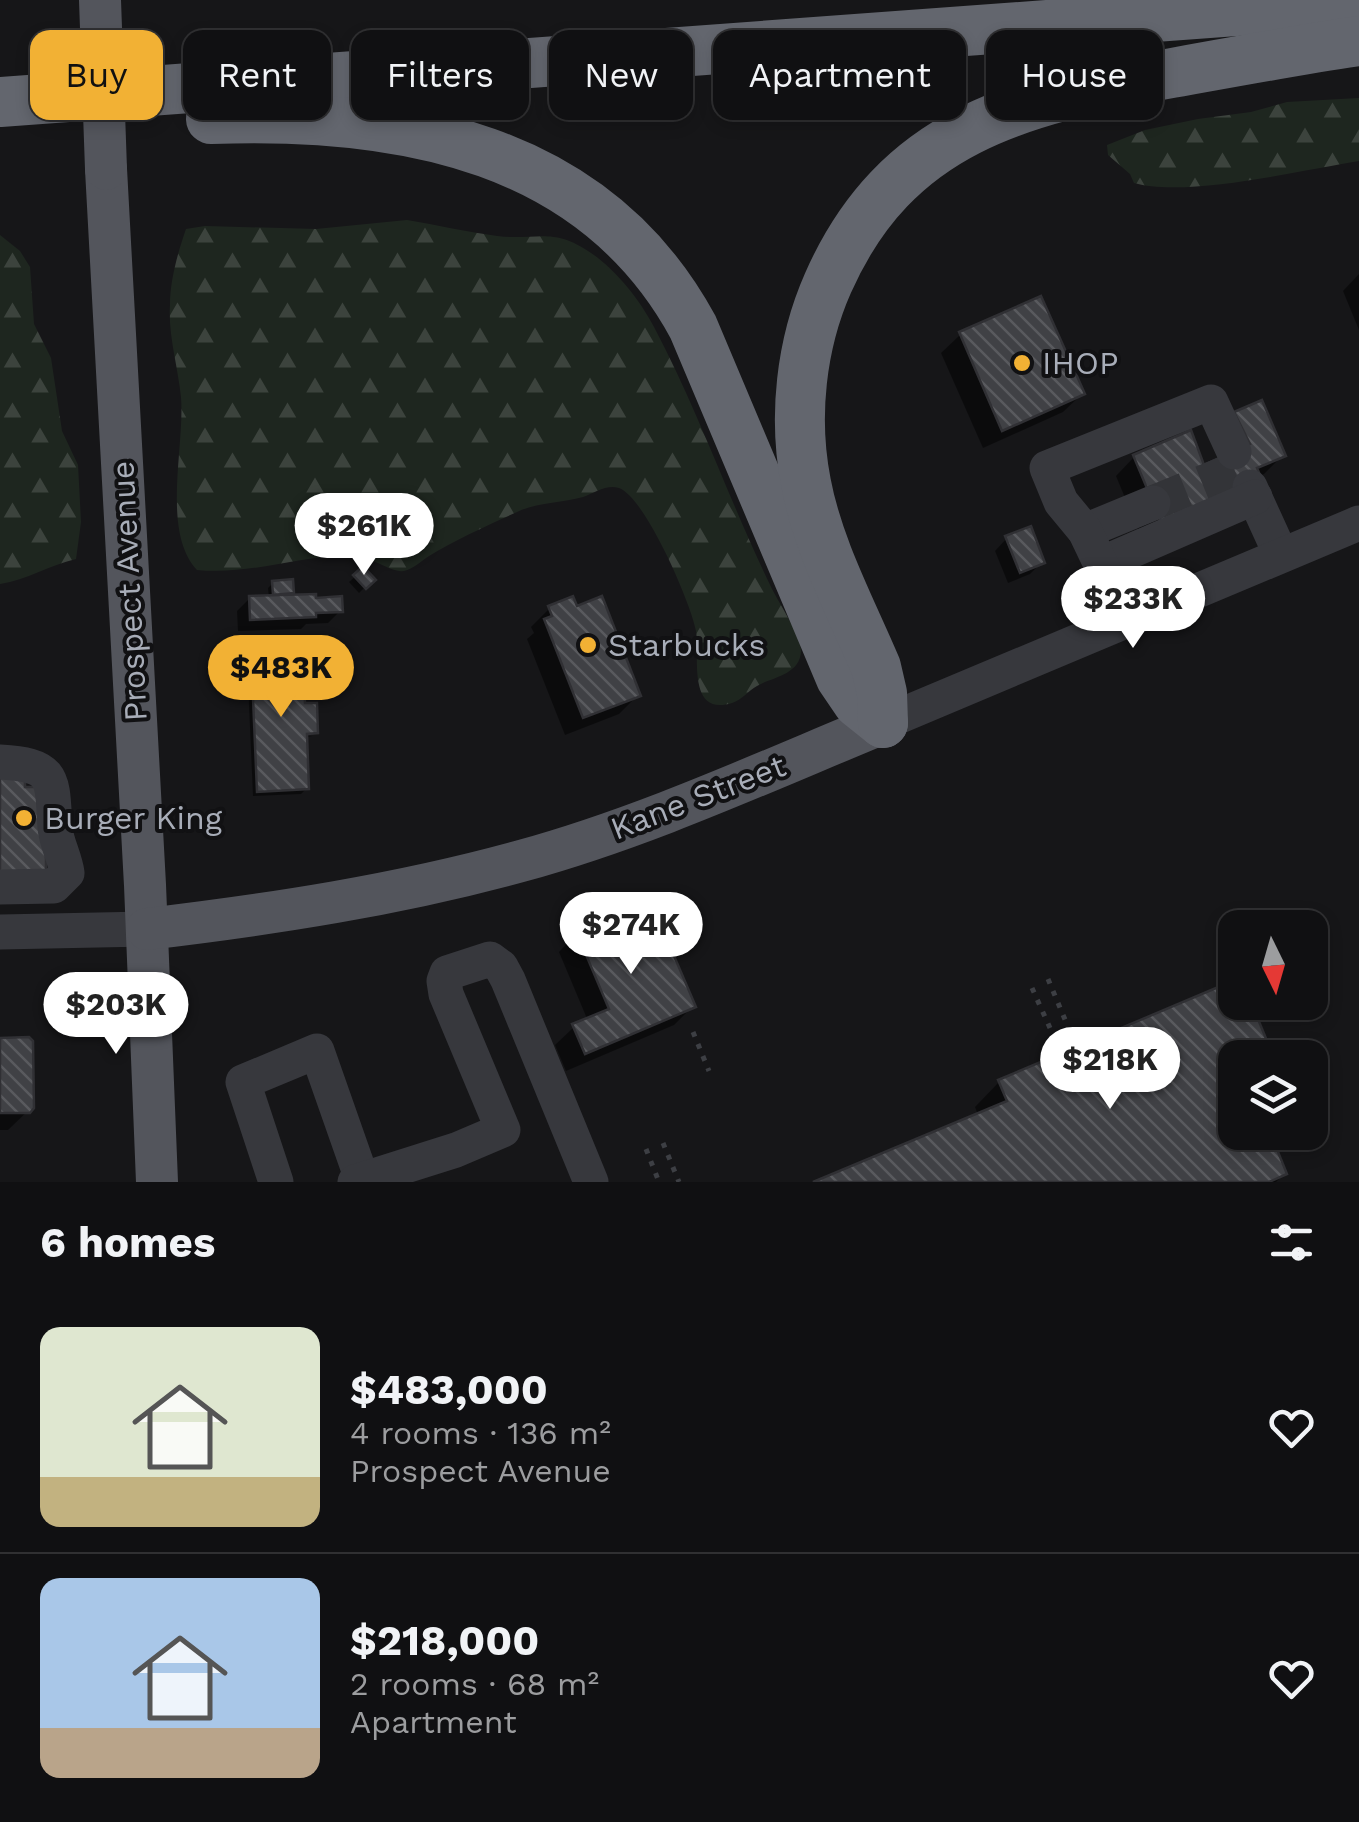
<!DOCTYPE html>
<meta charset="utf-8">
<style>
:root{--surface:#101012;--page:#1e1e20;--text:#f1f3f6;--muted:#9c9d9f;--line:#303032;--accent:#f2b134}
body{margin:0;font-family:"Work Sans",sans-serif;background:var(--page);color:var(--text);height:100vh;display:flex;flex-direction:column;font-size:38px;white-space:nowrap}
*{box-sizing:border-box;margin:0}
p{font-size:32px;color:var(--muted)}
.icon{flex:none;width:55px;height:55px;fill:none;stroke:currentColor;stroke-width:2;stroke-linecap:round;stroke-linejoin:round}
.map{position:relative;height:1182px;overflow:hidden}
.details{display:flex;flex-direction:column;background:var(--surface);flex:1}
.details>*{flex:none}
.top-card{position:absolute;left:30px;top:30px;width:1300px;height:90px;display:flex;gap:20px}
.needle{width:65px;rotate:175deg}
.tools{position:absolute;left:1218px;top:910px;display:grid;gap:20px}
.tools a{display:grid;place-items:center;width:110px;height:110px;border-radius:20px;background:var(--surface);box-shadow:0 5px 15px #0003,0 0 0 2px var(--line);font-size:50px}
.price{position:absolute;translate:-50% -85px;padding:0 22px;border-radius:35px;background:#fff;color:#222;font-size:32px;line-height:65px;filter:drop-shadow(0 2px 5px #0008)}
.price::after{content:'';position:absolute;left:50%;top:60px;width:30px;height:22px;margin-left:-15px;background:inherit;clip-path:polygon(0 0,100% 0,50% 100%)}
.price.on{background:var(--accent);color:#111}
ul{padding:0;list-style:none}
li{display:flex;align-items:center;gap:30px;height:250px;padding:0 40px}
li+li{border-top:2px solid var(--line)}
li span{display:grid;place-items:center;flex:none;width:280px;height:200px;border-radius:20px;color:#555}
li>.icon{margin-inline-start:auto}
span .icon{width:120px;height:120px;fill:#fffc;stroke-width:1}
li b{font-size:42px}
h2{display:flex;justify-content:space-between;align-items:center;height:120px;padding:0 40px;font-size:42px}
.pill{padding:0 35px;border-radius:20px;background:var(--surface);box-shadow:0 5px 15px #0003,0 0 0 2px var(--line);font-size:35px;line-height:90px}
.pill.on{background:var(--accent);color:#111}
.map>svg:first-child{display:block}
.forest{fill:url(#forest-firs)}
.shadow{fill:#0007}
.building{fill:url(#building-back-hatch);stroke:#303034;stroke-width:2.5}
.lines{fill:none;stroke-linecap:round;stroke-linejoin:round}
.minor-tunnel{stroke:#333438;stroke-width:35;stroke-dasharray:35 18;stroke-linecap:butt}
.path{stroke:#3d3f44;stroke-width:5;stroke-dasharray:5 8;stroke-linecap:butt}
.minor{stroke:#37383d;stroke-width:35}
.major{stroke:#53555c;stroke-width:42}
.highway{stroke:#63666e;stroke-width:50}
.major-bridge{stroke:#53555c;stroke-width:42}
.poi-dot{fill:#f2b134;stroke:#111113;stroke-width:4}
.labels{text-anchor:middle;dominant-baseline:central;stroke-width:8;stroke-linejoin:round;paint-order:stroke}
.poi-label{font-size:32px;fill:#a8adb8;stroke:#111113;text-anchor:start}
.street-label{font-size:32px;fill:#a8adb8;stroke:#111113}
</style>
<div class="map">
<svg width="1359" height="1182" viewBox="0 0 1359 1182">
<defs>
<pattern id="forest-firs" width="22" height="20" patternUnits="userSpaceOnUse" patternTransform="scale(2.5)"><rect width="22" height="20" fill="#1e261f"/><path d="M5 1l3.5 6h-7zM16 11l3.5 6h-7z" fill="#3c433d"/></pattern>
<pattern id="building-back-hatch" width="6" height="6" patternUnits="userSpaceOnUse" patternTransform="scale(2.5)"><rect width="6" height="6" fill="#404145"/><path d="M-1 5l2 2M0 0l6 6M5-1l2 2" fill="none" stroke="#595a5e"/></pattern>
</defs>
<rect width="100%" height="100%" fill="#161618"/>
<g class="forest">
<path d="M1359 98V161C1302 170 1186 198 1134 183L1130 174 1108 155 1107 145 1145 130 1198 119 1251 112 1287 102Z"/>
<path d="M407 220C437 225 467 232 497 236 537 241 552 226 591 253 616 270 640 300 654 327 699 412 730 503 772 589 779 603 801 636 801 651 800 675 772 677 757 686 748 691 742 700 732 703 686 717 700 654 696 631 691 603 645 497 619 488 607 484 594 493 583 497 562 503 537 502 517 512 488 525 457 539 429 556 421 561 413 569 404 571 391 573 368 554 347 555 296 557 248 575 197 570 161 531 185 447 181 397 178 367 168 335 170 305 170 280 178 252 186 229L205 226 316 229Z"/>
<path d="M0 235 20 251 30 267 34 324 51 358 62 431 78 465 81 522 76 559C49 565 27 580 0 584Z"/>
</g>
<g class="shadow">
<path d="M1359 274V330L1343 291Z"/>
<path d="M1040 299 1082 394 1063 412 983 448 941 353 960 335Z"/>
<path d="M1236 414 1283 455 1264 474 1143 541 1116 476 1134 457 1203 468 1229 456Z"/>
<path d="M1007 538 1042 562 1030 574 1008 583 995 551Z"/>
<path d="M363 570 372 580 359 593 349 582Z"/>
<path d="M273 583 292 592 285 598 340 611 328 623 306 624 301 629 238 631 237 611 250 598H269L268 588Z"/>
<path d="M550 608 638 695 619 714 565 735 527 639 534 633 531 627Z"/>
<path d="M252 653 303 706 315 732 294 737 312 736 304 738 307 788 301 794 253 796 247 659Z"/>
<path d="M577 933 693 1006 674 1025 566 1071 555 1045 574 1027 588 1021 559 952Z"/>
<path d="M1235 983V1132L1284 1174 1276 1182H818L978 1115 975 1107 999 1082Z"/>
<path d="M0 1040 32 1107 8 1130H0Z"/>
</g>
<g class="building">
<path d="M1041 296 1085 394 1002 431 959 332Z"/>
<path d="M1262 400 1286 456 1257 468 1263 482 1162 524 1133 455 1191 430 1204 465 1250 444 1234 412Z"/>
<path d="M1031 526 1045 563 1020 573 1005 536Z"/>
<path d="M363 566 376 580 366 589 353 575Z"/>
<path d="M293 579 294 593 273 595 272 581Z"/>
<path d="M316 594V598L342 596 343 612 316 613V617L250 620 249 596Z"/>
<path d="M573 596 577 606 602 596 641 696 583 718 544 619 552 616 548 606Z"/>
<path d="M303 649 305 703H317L318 733 307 734 309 789 257 792 251 651Z"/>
<path d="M0 772H25V787H39L46 828V873L0 874Z"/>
<path d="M650 900 696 1007 585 1054 572 1024 609 1009 576 931Z"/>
<path d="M1235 980V1002H1251L1274 1058H1235V1132H1270L1287 1174 1269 1182H813L1007 1101 998 1080Z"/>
<path d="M29 1037 33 1041 34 1108 30 1113H0V1038Z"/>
</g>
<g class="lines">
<path class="minor-tunnel" d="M1153 503 1241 467"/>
<g class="path">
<path d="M1048 979 1066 1022"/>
<path d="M1032 988 1050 1028"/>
<path d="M693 1032 709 1071"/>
<path d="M663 1143 679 1182"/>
<path d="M646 1149 659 1182"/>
</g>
<g class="minor">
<path d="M1250 487 1281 555"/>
<path d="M1085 531 1153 503"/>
<path d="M1101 564 1255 497"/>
<path d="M1127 619 1085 531 1061 502 1047 468 1211 402 1234 452"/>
<path d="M883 723 1359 523"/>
<path d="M0 762C56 765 52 778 55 827 56 843 65 857 67 873L54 886 0 887"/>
<path d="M0 932 147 929"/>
<path d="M276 1182 243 1082 317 1051 363 1182"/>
<path d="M355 1182 456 1150 503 1130 446 994 444 981 447 973 490 959 501 967 508 980 591 1182"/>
</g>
<g class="major">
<path d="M106 169 145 885 157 1182"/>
<path d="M147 929C273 914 398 895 521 861 645 827 764 772 883 723"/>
</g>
<g class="highway">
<path d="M0 102 1359 2"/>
<path d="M211 119C401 112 595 146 693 327L841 678 858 703 883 723"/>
<path d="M883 723 882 693 876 667C851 608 818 547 806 483 793 417 801 344 828 283 896 129 1021 100 1172 73 1234 62 1297 50 1359 41"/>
</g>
<path class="major-bridge" d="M100 0 106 169"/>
</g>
<g class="poi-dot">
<circle cx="1022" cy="363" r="10"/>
<circle cx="588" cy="645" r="10"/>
<circle cx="24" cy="818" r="10"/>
</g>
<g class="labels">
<g class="poi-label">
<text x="1042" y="363">IHOP</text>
<text x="608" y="645">Starbucks</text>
<text x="44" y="818">Burger King</text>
</g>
<g class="street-label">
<text transform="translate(129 591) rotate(-93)">Prospect Avenue</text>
<text transform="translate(698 797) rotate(-21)">Kane Street</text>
</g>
</g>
</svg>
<div class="tools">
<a><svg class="needle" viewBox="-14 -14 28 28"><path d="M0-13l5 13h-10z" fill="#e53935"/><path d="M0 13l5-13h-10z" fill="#9c9d9f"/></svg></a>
<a><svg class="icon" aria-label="layers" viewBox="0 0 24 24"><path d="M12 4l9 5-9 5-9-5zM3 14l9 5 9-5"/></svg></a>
</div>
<b class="price" style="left:364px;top:578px">$261K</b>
<b class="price" style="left:1133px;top:651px">$233K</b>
<b class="price on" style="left:281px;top:720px">$483K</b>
<b class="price" style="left:631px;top:977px">$274K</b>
<b class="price" style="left:116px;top:1057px">$203K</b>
<b class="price" style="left:1110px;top:1112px">$218K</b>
<div class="top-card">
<a class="pill on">Buy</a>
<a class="pill">Rent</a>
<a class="pill">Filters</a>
<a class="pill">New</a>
<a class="pill">Apartment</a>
<a class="pill">House</a>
</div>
</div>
<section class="details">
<h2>6 homes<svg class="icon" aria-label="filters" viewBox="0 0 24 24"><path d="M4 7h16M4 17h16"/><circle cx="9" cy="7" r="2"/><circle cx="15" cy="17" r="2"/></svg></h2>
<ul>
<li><span style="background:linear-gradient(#dfe7d0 75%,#c2b280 0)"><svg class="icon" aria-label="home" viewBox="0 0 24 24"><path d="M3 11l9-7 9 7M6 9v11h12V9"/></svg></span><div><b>$483,000</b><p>4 rooms · 136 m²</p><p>Prospect Avenue</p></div><svg class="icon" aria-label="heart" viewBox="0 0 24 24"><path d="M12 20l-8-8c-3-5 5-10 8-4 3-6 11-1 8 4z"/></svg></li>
<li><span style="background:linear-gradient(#a9c7e8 75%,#b9a48a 0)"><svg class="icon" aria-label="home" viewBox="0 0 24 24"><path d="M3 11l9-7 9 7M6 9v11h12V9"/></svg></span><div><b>$218,000</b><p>2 rooms · 68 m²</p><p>Apartment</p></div><svg class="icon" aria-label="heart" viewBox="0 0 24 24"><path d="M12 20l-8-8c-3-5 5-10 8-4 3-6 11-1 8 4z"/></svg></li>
</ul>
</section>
